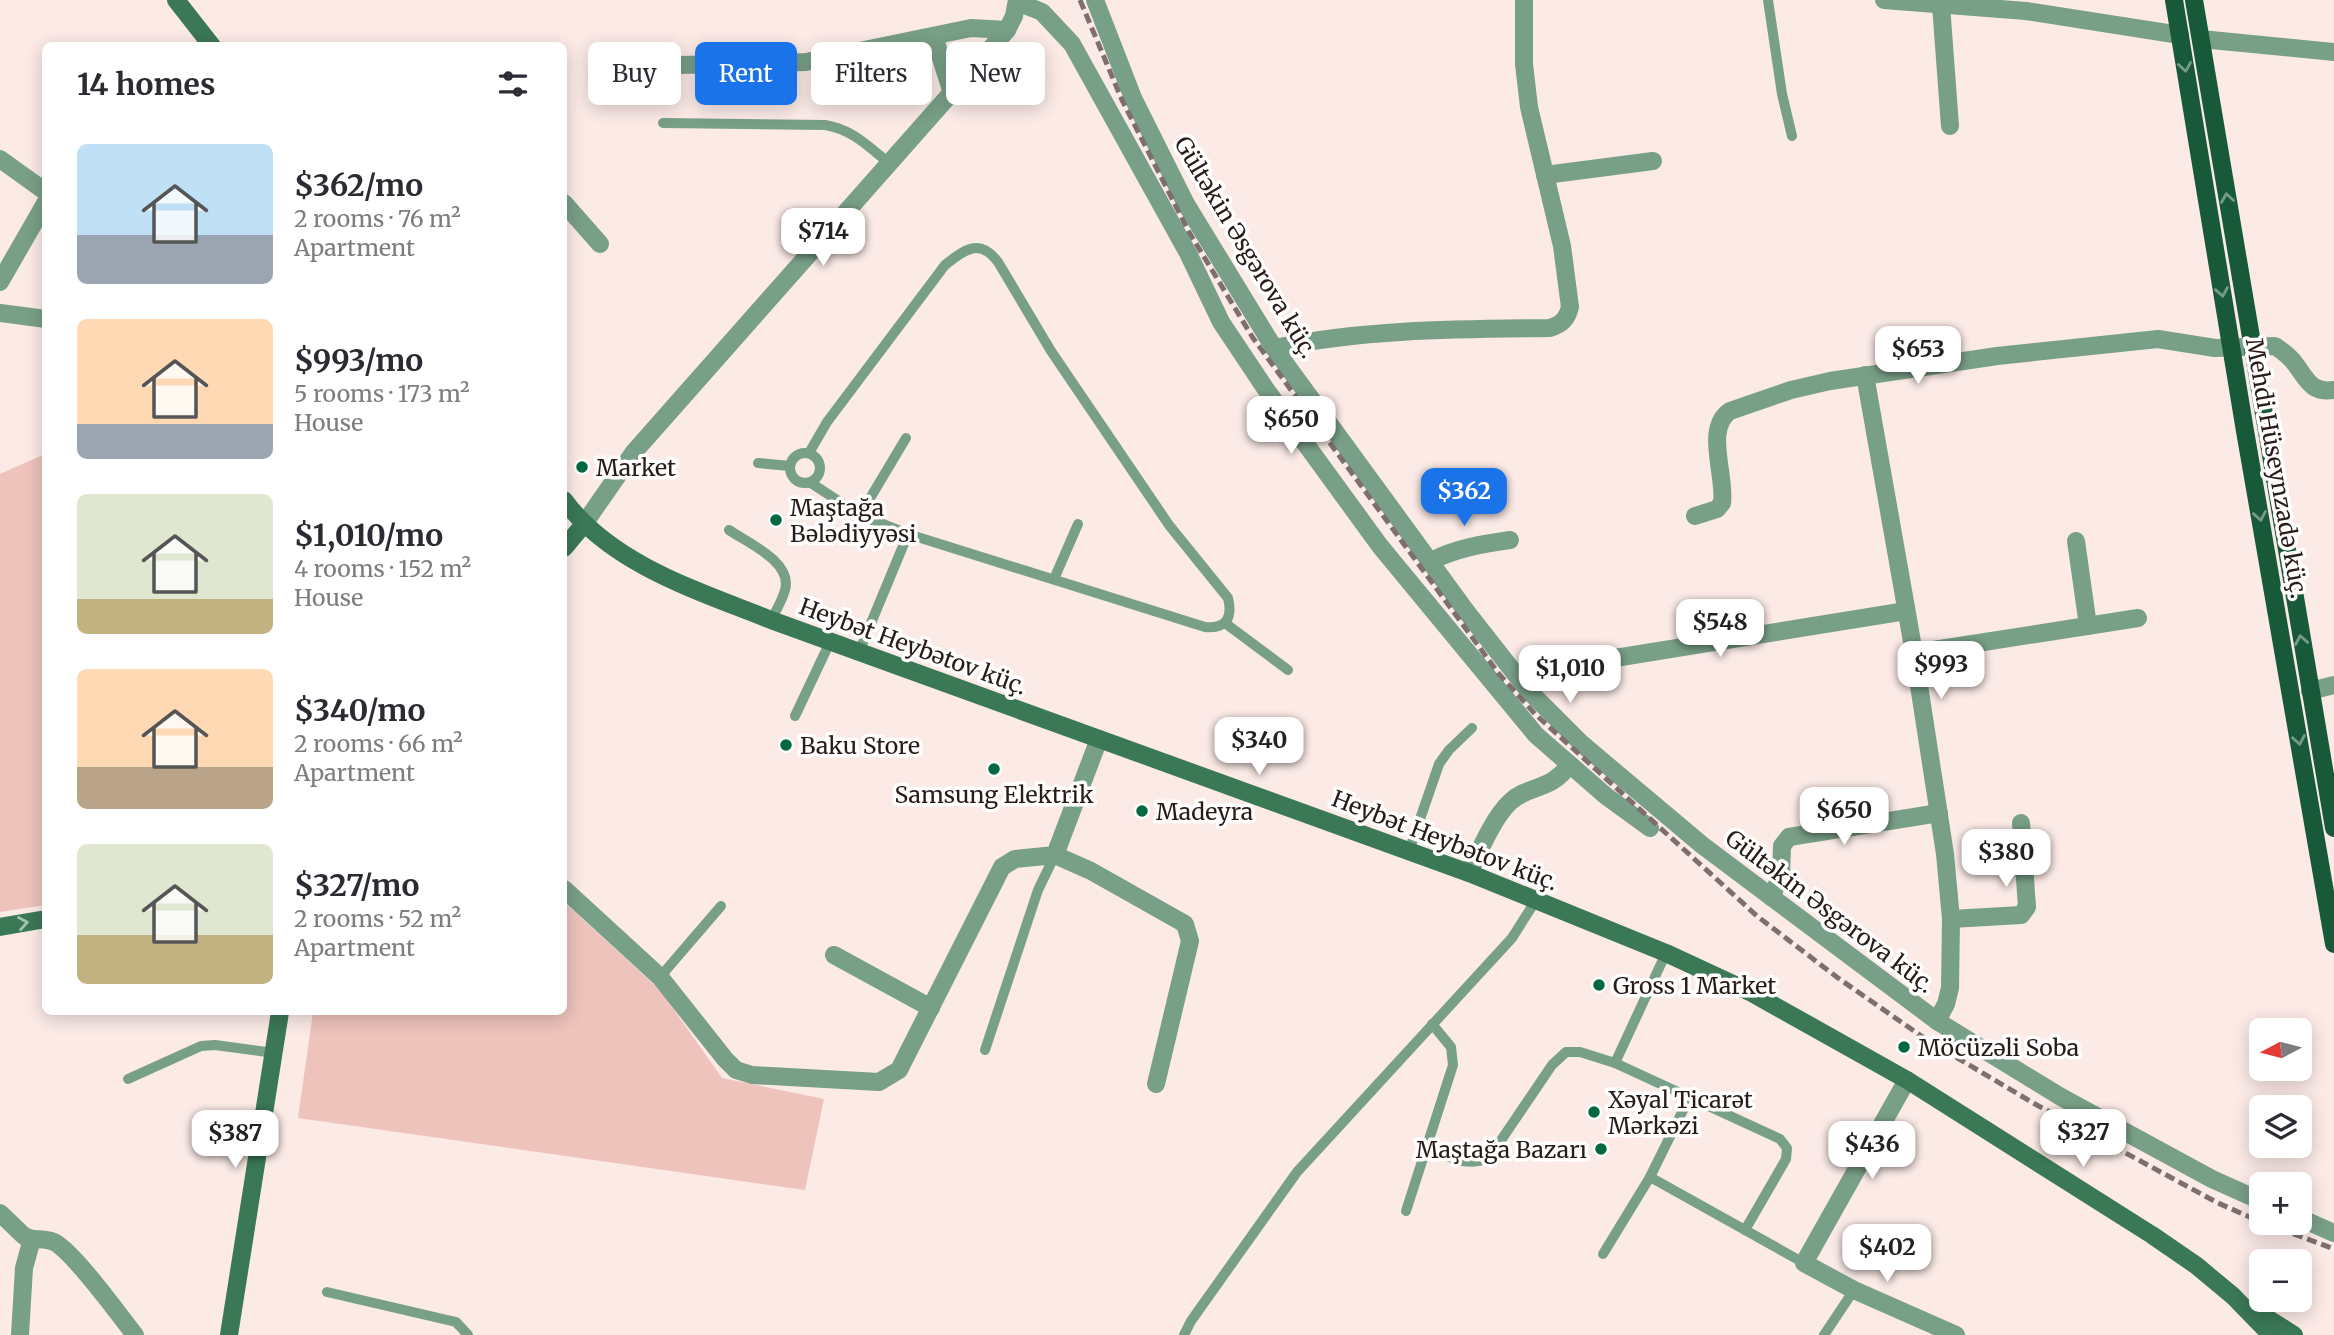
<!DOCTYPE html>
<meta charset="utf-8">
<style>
:root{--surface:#fff;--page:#f7f7f7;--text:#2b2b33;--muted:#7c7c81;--accent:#1a73e8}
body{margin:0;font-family:Merriweather,serif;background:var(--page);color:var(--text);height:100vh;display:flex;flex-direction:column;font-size:26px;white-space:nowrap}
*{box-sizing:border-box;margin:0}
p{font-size:23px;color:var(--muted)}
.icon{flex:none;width:38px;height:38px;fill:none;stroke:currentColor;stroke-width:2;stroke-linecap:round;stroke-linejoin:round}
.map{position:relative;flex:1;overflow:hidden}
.details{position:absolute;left:42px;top:42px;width:525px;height:973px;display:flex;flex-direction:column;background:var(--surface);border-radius:10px;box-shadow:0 4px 18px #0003}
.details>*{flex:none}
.top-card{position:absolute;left:588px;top:42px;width:665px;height:63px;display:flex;gap:14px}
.needle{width:46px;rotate:263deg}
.tools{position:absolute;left:2249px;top:1018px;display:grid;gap:14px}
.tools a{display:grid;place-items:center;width:63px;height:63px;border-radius:10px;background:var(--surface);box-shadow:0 4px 18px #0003;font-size:35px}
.price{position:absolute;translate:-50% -60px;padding:0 16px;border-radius:14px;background:#fff;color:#222;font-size:23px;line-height:46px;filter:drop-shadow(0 2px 4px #0008)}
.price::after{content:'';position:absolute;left:50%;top:42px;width:21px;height:16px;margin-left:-10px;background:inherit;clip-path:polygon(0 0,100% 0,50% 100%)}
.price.current{background:var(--accent);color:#fff}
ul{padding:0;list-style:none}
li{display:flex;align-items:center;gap:21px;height:175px;padding:0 35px}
li span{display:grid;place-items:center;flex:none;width:196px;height:140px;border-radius:10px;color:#555}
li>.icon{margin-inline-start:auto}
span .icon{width:84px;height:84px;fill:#fffc;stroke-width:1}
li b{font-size:30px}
h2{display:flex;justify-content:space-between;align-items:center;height:84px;padding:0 35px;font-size:30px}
.chip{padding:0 24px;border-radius:10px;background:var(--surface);box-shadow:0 4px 18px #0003;font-size:24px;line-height:63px}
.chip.current{background:var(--accent);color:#fff}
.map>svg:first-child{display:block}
.green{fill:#edc3bb}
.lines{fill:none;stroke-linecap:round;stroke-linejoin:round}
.lane{stroke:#789f87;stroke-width:10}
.street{stroke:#789f87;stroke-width:18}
.secondary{stroke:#3a7856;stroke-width:18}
.primary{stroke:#18593a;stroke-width:18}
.rail{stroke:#7e6f6c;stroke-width:5;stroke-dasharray:10 5;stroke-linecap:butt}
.oneway{stroke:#749b89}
.oneway2{stroke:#a6c2b3}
.poi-dot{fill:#00693f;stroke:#fff;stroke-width:2.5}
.labels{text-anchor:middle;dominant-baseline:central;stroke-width:7;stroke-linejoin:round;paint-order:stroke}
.street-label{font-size:23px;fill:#291b18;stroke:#fff}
.poi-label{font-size:23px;fill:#291b18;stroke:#fff;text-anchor:start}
</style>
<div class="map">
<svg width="2334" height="1335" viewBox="0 0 2334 1335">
<rect width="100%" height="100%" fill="#fbeae6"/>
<g class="green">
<path d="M45 454V905L0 912V474Z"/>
<path d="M564 902 660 990 722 1078 824 1099 805 1190 298 1118 313 1012H564Z"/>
</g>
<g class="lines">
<g class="lane">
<path d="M1768 0 1782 94 1792 136"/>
<path d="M663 123 825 125C852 129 869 147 890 164"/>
<circle cx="805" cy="468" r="15"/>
<path d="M809 453 827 422 945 265C965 249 980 238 998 262L1051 351 1169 525 1228 598C1233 618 1226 629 1205 627L908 534 860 515 811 483"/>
<path d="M758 463 790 466"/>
<path d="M860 515 906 438"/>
<path d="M729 530C748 543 793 562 785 590 782 601 776 611 771 620"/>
<path d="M1054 579 1078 524"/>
<path d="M1225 623 1288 670"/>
<path d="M859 652 908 534"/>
<path d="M795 716 830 642"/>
<path d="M1409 851 1439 764 1449 750 1472 728"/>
<path d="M660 977 721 906"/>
<path d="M985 1050 1038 890 1055 855"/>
<path d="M1615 1063 1666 953"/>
<path d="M128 1079 201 1046 215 1045 274 1053"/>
<path d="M1428 1147C1449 1158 1466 1167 1489 1158L1552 1065 1566 1052H1580L1615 1063 1780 1139 1787 1148 1786 1159 1745 1230"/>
<path d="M1650 1177 1804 1263"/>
<path d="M1406 1211 1453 1065 1451 1047 1432 1024"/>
<path d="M1603 1254 1650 1177 1689 1098"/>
<path d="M327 1292 456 1322 468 1335"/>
<path d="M1184 1335 1191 1321 1297 1172 1512 938 1536 900"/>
<path d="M1824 1335 1854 1290"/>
</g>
<g class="street">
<path d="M1095 0 1133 98 1186 204 1274 348 1466 611 1527 689 1582 744 1702 845 1937 1021 2061 1097 2212 1179 2261 1201"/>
<path d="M1884 0 2026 11 2180 35"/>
<path d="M1017 2 1042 12 1072 44 1188 253 1221 322 1265 388 1380 546 1536 735 1606 796 1650 828"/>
<path d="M1941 5 1950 126"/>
<path d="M934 36 952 93"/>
<path d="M2201 39 2334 52"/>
<path d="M679 65 806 62 971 28 1007 30"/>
<path d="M0 159 46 192"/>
<path d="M1545 175 1653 161"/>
<path d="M564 203 600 244"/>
<path d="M0 282 46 202"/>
<path d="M0 313 46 319"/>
<path d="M1274 348C1364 329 1458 329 1550 328 1562 324 1567 319 1570 307L1562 246 1529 107 1524 64V0"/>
<path d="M1865 375 1914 653 1945 854 1951 919 1950 988 1946 1004 1937 1021"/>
<path d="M1695 516 1717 509 1722 503C1726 476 1704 428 1730 411L1791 390 1830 381 1997 356 2158 339 2215 348 2275 346C2281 350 2287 354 2292 360 2306 376 2309 394 2334 390"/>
<path d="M584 524 634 452 1007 30 1014 16 1017 0"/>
<path d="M2076 541 2088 626"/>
<path d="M1431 561C1457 548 1482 544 1510 540"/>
<path d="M1914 653 2138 618"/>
<path d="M1527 689 1562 671 1584 663 1906 611"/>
<path d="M2310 691 2334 685"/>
<path d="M1055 855 1091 871 1185 924 1190 941 1156 1084"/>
<path d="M1469 873C1479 852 1493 818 1510 802 1529 784 1550 792 1569 765"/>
<path d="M564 889 660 977 725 1059 736 1070 752 1075 879 1082 899 1070 1002 867 1015 859 1055 855 1099 739"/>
<path d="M1771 897 1781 876 1782 846 1789 837 1939 813"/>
<path d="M1951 919 2021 915 2027 907 2021 823"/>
<path d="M834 955 931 1008"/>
<path d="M1907 1080 1804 1263 1854 1290 1956 1335"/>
<path d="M0 1213 24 1236 32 1239 24 1268 20 1335"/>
<path d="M2300 1218 2334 1233"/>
<path d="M32 1239C40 1239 47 1239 54 1242 74 1252 119 1315 135 1335"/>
</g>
<g class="secondary">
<path d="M176 0 212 46"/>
<path d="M564 500C612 565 699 591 771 620L1469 873 1666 953 1750 992 1907 1080 2152 1235 2197 1266 2233 1296 2271 1335"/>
<path d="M564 548 584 524"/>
<path d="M0 927 46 919"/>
<path d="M2259 1313 2294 1335"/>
<path d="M229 1335 280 1012"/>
</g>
<g class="primary">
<path d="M2174 0 2245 431 2334 944"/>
<path d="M2194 0 2334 828"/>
</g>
<g class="rail">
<path d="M1080 0 1122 100 1189 232 1253 338 1499 674 1535 714 1757 916 1838 978 1927 1040 2035 1104 2218 1203 2261 1222"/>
<path d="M2265 1223 2334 1249"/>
</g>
</g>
<defs><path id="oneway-chevron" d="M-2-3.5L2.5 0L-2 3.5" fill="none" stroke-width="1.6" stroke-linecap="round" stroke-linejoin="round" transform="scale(1.75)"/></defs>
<g class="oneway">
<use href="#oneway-chevron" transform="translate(2185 67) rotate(81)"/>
<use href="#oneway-chevron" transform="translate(2227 198) rotate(-99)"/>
<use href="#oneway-chevron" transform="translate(2222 292) rotate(80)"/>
<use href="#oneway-chevron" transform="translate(2260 516) rotate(80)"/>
<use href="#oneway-chevron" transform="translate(2301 640) rotate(-100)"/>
<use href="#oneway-chevron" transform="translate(2299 740) rotate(80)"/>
</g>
<use class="oneway2" href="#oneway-chevron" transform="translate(23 923) rotate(-10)"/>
<g class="poi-dot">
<circle cx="582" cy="467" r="7"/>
<circle cx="776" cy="520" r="7"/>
<circle cx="786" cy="745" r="7"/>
<circle cx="994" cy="769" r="7"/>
<circle cx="1142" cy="811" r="7"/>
<circle cx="1599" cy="985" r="7"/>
<circle cx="1904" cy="1047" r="7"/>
<circle cx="1594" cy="1112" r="7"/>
<circle cx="1601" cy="1149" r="7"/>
</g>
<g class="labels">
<g class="street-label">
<text transform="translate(1246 247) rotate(59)">Gültəkin Əsgərova küç.</text>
<text transform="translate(2277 468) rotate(80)">Mehdi Hüseynzadə küç.</text>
<text transform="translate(913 646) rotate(20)">Heybət Heybətov küç.</text>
<text transform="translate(1445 840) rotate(21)">Heybət Heybətov küç.</text>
<text transform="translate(1830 911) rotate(37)">Gültəkin Əsgərova küç.</text>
</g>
<g class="poi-label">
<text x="596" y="467">Market</text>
<text x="790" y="507">Maştağa<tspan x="790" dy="26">Bələdiyyəsi</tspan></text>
<text x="800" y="745">Baku Store</text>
<text x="994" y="794" text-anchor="middle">Samsung Elektrik</text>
<text x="1156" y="811">Madeyra</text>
<text x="1613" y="985">Gross 1 Market</text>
<text x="1918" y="1047">Möcüzəli Soba</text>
<text x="1608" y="1099">Xəyal Ticarət<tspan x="1608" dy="26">Mərkəzi</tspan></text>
<text x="1587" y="1149" text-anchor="end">Maştağa Bazarı</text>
</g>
</g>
</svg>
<div class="tools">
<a><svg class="needle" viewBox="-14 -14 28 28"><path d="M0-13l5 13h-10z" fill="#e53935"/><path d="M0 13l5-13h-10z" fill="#7c7c81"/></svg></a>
<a><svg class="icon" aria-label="layers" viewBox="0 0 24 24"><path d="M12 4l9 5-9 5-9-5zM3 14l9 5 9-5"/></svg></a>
<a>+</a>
<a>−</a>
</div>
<b class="price" style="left:823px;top:268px">$714</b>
<b class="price" style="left:1918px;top:386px">$653</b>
<b class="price" style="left:1291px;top:456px">$650</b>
<b class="price current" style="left:1464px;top:528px">$362</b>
<b class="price" style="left:1720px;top:659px">$548</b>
<b class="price" style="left:1941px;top:701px">$993</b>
<b class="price" style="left:1570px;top:705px">$1,010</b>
<b class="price" style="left:1259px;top:777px">$340</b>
<b class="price" style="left:1844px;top:847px">$650</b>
<b class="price" style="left:2006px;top:889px">$380</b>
<b class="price" style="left:2083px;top:1169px">$327</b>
<b class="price" style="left:235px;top:1170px">$387</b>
<b class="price" style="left:1872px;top:1181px">$436</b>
<b class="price" style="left:1887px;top:1284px">$402</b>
<div class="top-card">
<a class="chip">Buy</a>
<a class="chip current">Rent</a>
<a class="chip">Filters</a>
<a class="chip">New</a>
</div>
<section class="details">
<h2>14 homes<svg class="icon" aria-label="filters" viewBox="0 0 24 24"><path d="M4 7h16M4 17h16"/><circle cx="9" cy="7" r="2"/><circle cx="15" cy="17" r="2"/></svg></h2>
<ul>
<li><span style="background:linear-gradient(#bfe0f5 65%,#9aa5b1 0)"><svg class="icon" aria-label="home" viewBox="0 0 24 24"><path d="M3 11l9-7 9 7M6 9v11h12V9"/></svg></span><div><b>$362/mo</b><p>2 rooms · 76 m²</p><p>Apartment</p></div></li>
<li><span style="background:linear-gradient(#ffd9b3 75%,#9aa5b1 0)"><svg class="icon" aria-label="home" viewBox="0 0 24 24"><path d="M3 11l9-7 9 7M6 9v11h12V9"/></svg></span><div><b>$993/mo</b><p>5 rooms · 173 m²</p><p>House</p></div></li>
<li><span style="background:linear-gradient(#dfe7d0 75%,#c2b280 0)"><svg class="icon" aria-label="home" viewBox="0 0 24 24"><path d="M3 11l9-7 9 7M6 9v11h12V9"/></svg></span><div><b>$1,010/mo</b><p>4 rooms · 152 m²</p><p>House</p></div></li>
<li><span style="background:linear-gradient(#ffd9b3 70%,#b9a48a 0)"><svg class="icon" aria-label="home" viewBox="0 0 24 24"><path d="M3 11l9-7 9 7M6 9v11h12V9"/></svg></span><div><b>$340/mo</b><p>2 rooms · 66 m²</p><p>Apartment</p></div></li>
<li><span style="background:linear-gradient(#dfe7d0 65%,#c2b280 0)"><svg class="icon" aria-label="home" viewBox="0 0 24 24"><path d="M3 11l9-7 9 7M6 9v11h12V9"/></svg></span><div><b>$327/mo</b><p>2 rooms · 52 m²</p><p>Apartment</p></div></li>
</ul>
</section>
</div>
